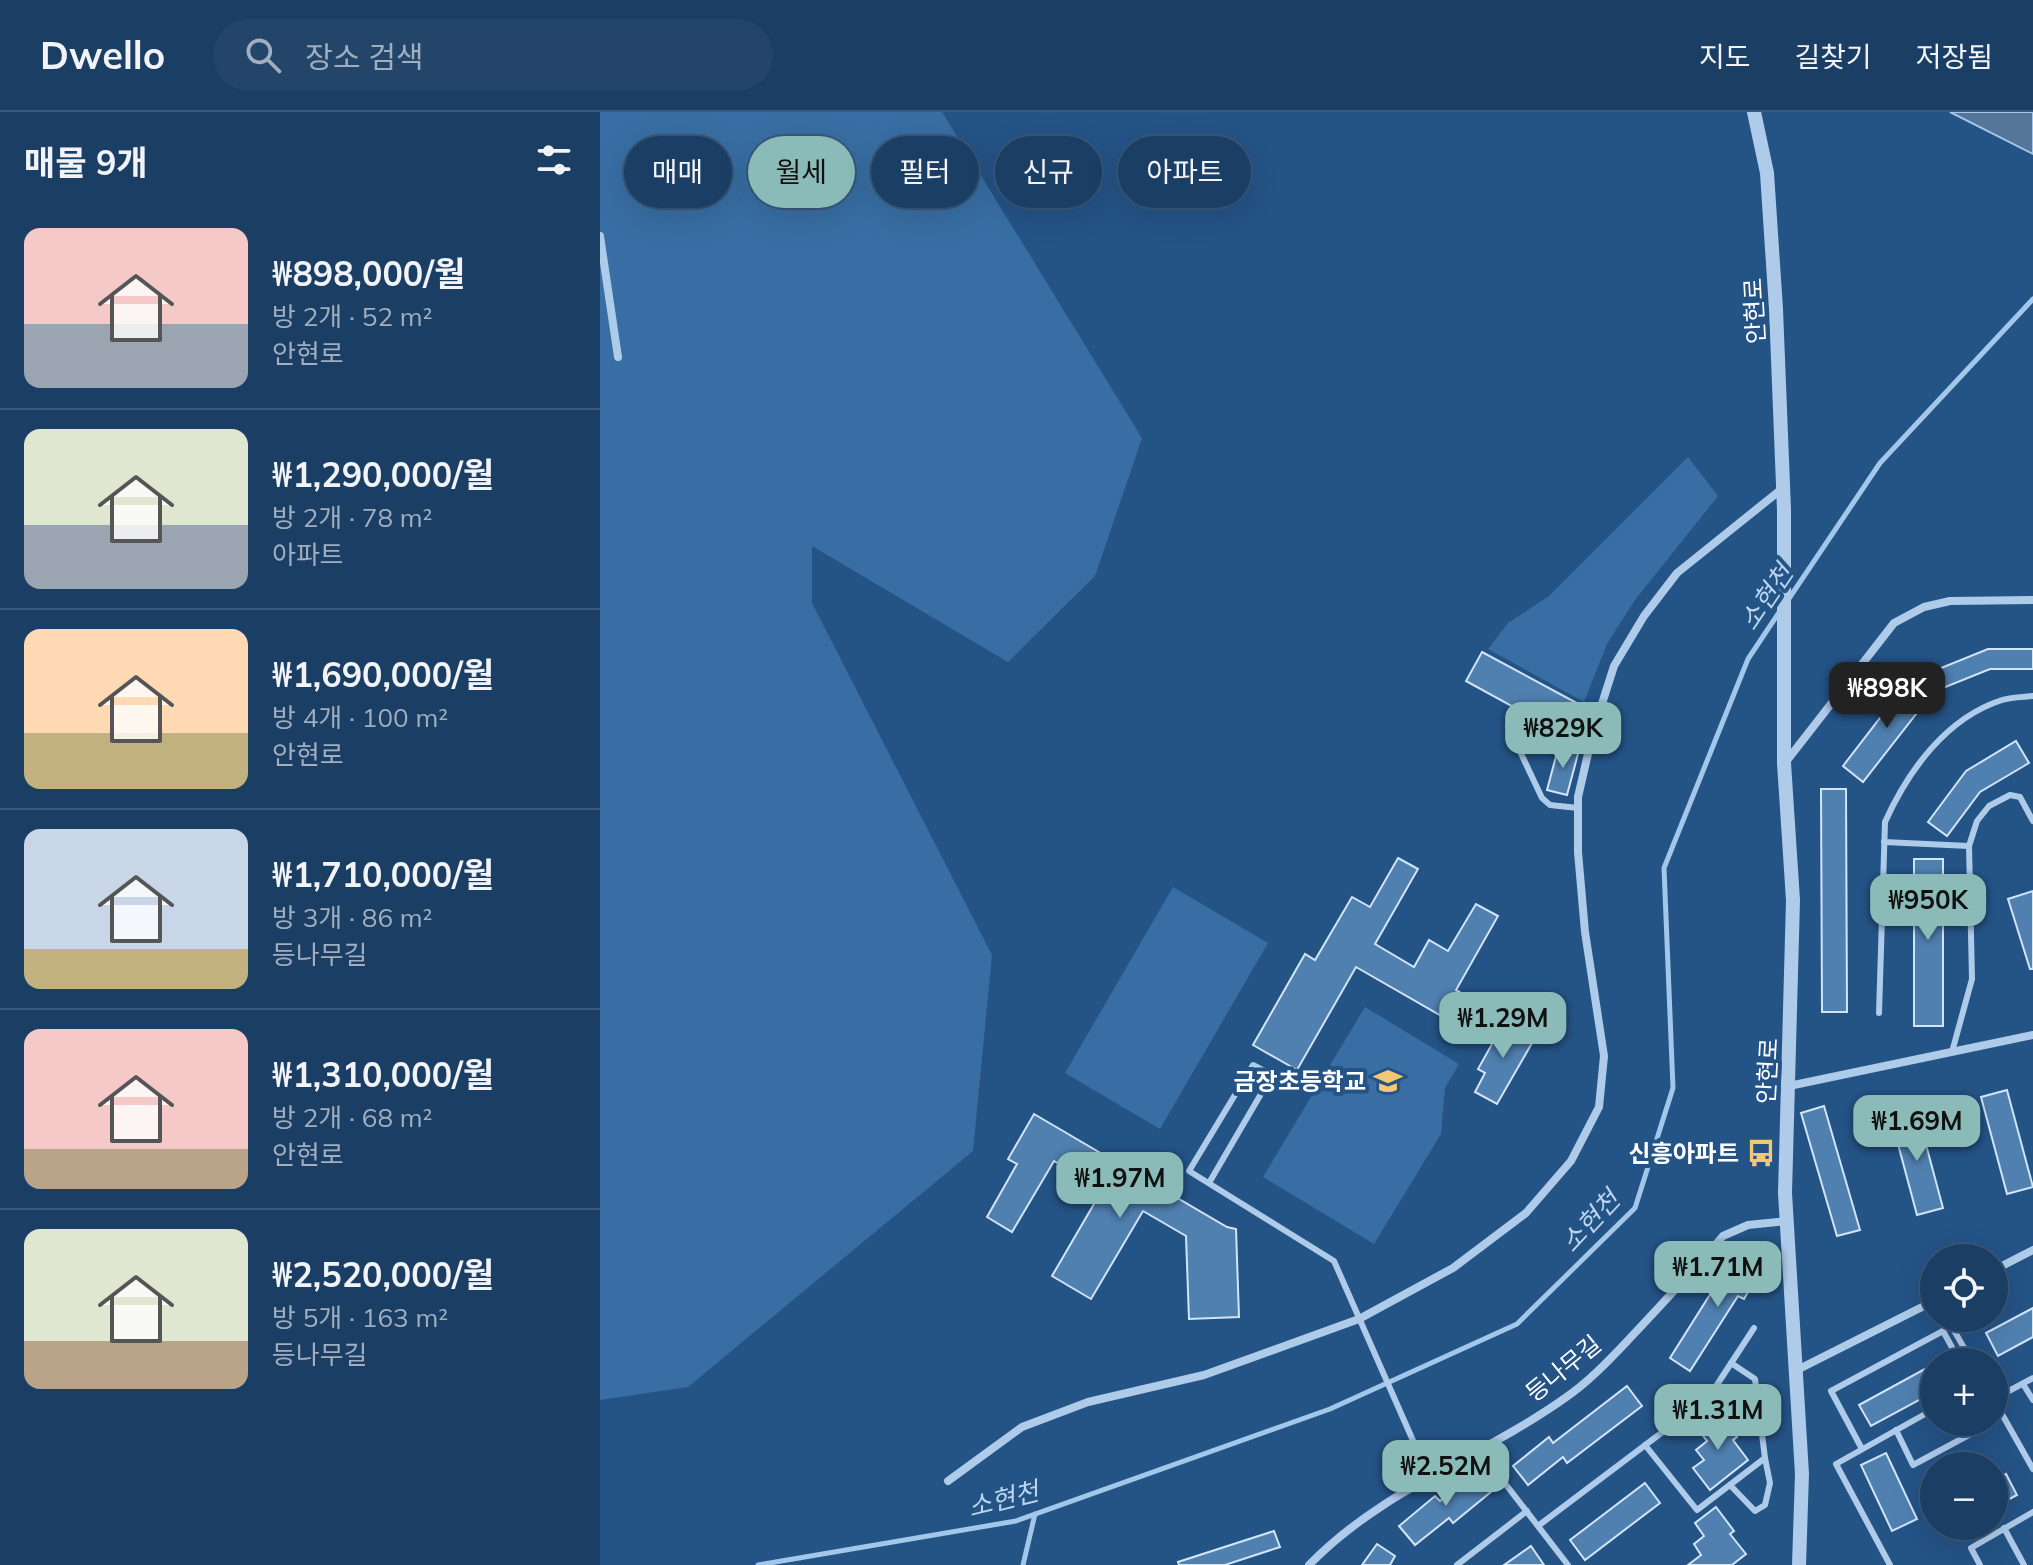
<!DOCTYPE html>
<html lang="ko">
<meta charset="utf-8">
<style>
:root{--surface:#1b3e64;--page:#24456a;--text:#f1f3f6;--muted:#a0aebf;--line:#395778;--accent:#8bbbb9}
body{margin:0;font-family:Mulish,"Noto Sans KR",sans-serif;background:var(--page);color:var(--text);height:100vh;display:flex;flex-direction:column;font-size:30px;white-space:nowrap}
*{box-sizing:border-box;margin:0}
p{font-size:26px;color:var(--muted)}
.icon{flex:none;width:44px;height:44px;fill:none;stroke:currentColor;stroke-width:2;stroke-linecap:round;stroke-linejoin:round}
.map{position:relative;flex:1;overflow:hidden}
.panel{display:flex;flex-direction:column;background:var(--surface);width:600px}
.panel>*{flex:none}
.banner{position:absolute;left:24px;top:24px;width:760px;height:72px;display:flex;gap:16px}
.tools{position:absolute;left:1320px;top:1132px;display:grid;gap:16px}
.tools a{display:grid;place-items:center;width:88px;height:88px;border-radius:50%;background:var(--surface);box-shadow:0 8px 32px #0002,0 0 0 2px var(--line);font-size:40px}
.price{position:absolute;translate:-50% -68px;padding:0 18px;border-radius:16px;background:var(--accent);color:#111;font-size:26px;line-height:52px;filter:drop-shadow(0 2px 4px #0008)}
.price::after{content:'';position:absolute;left:50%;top:48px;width:24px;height:18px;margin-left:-12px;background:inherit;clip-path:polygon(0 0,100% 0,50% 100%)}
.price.current{background:#222;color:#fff}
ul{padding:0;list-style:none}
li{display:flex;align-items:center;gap:24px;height:200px;padding:0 24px}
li+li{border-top:2px solid var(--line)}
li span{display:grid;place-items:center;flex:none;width:224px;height:160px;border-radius:16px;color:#555}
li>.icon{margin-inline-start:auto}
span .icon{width:96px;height:96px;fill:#fffc;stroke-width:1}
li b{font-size:34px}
h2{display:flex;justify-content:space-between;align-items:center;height:96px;padding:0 24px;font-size:34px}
.tag{padding:0 28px;border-radius:36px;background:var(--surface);box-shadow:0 8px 32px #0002,0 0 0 2px var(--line);font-size:28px;line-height:72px}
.tag.current{background:var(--accent);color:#111}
header{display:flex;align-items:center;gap:48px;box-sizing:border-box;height:112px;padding:0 40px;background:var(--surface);border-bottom:2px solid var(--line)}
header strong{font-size:38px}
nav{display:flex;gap:44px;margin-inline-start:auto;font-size:28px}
.search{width:560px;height:72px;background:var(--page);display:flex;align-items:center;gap:20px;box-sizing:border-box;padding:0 28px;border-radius:44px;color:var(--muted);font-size:30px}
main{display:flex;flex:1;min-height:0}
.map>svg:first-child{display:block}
.green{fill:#386ea3}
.water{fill:#547699;stroke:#a2c7ea;stroke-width:2}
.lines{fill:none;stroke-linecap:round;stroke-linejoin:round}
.stream{stroke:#a2c7ea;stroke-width:5}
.building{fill:#5080b0;stroke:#d2e4f7;stroke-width:2}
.service{stroke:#aecbe9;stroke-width:6}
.minor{stroke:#aecbe9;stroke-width:8}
.tertiary{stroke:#aecbe9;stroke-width:14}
.labels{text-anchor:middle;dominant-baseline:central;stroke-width:8;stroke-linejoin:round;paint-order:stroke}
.street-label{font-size:24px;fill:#fff;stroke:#245386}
.poi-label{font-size:24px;font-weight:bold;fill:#fff;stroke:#245386;text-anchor:end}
.water-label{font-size:26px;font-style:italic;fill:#bad5f0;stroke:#245386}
</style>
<header>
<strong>Dwello</strong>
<div class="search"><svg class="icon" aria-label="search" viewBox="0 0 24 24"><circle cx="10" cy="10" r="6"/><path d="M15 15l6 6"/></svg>장소 검색</div>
<nav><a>지도</a><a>길찾기</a><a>저장됨</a></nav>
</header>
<main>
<section class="panel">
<h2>매물 9개<svg class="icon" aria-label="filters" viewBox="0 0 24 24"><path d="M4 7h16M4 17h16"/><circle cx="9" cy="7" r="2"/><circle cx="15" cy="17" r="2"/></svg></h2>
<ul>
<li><span style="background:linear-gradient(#f6c9c9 60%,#9aa5b1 0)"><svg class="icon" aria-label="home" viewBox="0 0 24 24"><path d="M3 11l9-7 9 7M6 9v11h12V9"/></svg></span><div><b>₩898,000/월</b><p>방 2개 · 52 m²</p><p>안현로</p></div></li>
<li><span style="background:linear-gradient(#dfe7d0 60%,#9aa5b1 0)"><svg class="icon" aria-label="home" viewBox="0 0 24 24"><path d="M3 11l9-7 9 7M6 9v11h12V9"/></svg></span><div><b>₩1,290,000/월</b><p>방 2개 · 78 m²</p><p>아파트</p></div></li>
<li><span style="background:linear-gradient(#ffd9b3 65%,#c2b280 0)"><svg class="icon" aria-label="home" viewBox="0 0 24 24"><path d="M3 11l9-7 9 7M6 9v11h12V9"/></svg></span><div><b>₩1,690,000/월</b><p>방 4개 · 100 m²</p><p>안현로</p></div></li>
<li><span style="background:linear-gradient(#c9d6e8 75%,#c2b280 0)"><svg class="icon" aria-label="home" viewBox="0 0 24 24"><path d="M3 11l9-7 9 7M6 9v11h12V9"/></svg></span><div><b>₩1,710,000/월</b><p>방 3개 · 86 m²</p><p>등나무길</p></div></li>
<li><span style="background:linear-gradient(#f6c9c9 75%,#b9a48a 0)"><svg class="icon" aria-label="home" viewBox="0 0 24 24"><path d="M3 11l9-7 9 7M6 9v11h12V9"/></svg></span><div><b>₩1,310,000/월</b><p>방 2개 · 68 m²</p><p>안현로</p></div></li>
<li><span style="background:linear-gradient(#dfe7d0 70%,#b9a48a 0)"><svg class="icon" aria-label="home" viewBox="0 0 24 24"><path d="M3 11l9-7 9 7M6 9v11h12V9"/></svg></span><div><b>₩2,520,000/월</b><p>방 5개 · 163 m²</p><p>등나무길</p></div></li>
</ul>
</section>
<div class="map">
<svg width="1433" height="1453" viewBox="0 0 1433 1453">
<rect width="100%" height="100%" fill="#245386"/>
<g class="green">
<path d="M0 0H342L542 326 495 464 408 550 212 434V491L392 843 373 1039 88 1275 0 1288Z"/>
<path d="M1088 345 1118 384 1035 488 1007 532 984 590 888 537 908 511 949 484Z"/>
<path d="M573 775 668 831 560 1017 465 961Z"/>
<path d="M765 895 859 952 845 976 841 1022 774 1132 663 1065Z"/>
</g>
<path class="water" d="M1350 0H1433V42Z"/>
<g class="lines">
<g class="stream">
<path d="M1188 488 1280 351 1433 187"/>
<path d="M158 1453 416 1409 730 1297 917 1212 1035 1096 1073 976 1064 756 1148 547 1180 499"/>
<path d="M423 1453 435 1402"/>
</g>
</g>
<g class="building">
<path d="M1388 537H1433V557H1390L1343 576 1336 558Z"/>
<path d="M882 540 986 596 970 626 866 569Z"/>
<path d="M1310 567 1331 583 1263 670 1243 654Z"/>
<path d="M1416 629 1429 651 1380 680 1347 724 1328 710 1366 659Z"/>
<path d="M959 633 979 638 967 683 947 678Z"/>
<path d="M1221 677H1246L1247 900H1222Z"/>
<path d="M798 746 818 757 775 832 814 855 829 828 848 839 876 792 898 804 856 878 872 887 857 913 756 855 697 958 653 933 705 842 715 848 752 785 770 795Z"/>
<rect x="1314" y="747" width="29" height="167"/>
<path d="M1433 779V857H1430L1408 787Z"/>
<path d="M906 907 936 924 897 992 875 980 885 961 878 957Z"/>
<path d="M1407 978 1433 1075 1407 1082 1381 985Z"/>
<path d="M1224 994 1260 1118 1237 1124 1201 1001Z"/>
<path d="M1317 999 1343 1096 1317 1103 1291 1006Z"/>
<path d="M434 1002 627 1115 636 1117 639 1205 589 1207 586 1124 543 1099 491 1187 452 1164 498 1085 480 1074 484 1066 454 1049 412 1120 387 1105 417 1052 408 1047Z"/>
<path d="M1144 1135 1159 1141 1160 1160 1144 1187 1138 1184 1090 1259 1070 1246 1111 1181 1117 1185Z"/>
<path d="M1433 1196V1225L1398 1244 1386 1221Z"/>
<path d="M1334 1252V1280L1271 1314 1259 1293Z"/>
<path d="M1027 1274 1042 1294 967 1351 963 1345 928 1373 913 1354 949 1325 953 1331Z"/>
<path d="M1118 1300 1137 1325 1133 1328 1148 1348 1110 1378 1093 1356 1104 1348 1096 1338 1107 1329 1097 1316Z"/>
<path d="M1286 1341 1317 1407 1292 1419 1261 1353Z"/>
<path d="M876 1359 892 1379 853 1411 849 1406 815 1433 799 1414 835 1384 840 1389Z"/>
<path d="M1406 1362 1417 1383 1394 1395V1369Z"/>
<path d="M1045 1371 1060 1391 985 1448 970 1428Z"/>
<path d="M1116 1395 1134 1419 1130 1422 1146 1442 1132 1453H1088L1101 1443 1094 1432 1104 1424 1095 1411Z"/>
<path d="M674 1419 680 1435 625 1453H579L578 1450Z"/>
<path d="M777 1432 795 1444 790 1453H762Z"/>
<path d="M931 1434 944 1453H904Z"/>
</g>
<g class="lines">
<g class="service">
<path d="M908 614 942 686 950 693 978 696"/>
<path d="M1284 730 1369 734"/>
<path d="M1279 901 1285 710C1308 659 1346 606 1402 588 1411 585 1423 585 1433 584"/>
<path d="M1352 940 1372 867 1369 734 1377 709 1389 694 1410 683 1420 685 1433 709"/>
<path d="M609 1071 672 963 653 953 589 1059 734 1149 829 1365"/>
<path d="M1347 1206 1372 1250"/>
<path d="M1423 1272 1433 1288"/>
<path d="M1394 1287 1433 1266"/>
<path d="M1394 1288 1433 1357"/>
<path d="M1296 1318 1313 1353 1393 1310"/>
<path d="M1045 1333 1097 1398 1165 1346 1155 1267 1131 1251"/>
<path d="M1262 1337 1231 1279 1343 1219 1360 1250"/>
<path d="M880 1339 968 1453"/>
<path d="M1130 1373 1155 1399 1165 1393 1170 1371 1165 1346"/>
<path d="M938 1414 1109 1285 1154 1216"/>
<path d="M1404 1416 1424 1453"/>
<path d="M857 1453 927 1399"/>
<path d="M1290 1453 1236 1352 1334 1297"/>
<path d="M1380 1453 1371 1436 1433 1400"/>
</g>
<g class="minor">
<path d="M0 124 18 245"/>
<path d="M1185 651 1294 511 1324 495 1350 489 1433 488"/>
<path d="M1189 974 1433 923"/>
<path d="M1394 1158 1433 1138"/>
<path d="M1195 1259 1334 1189"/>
<path d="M348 1369 422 1315 488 1290 604 1263 759 1207 853 1156 926 1101 971 1049 999 995 1004 944 985 820 978 740V685L993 620 1014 554 1044 504 1077 461 1183 376"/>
<path d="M709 1453C784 1376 879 1347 965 1286 990 1269 1012 1245 1032 1224 1063 1191 1094 1158 1123 1124L1148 1113 1187 1109"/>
</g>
<path class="tertiary" d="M1154 0 1167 61 1176 197 1184 398V651L1193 788 1185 1081 1202 1362 1199 1453"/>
</g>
<defs>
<symbol id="school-bare" viewBox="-9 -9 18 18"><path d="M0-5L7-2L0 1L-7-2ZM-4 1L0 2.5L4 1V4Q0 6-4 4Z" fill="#f3c872" stroke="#245386" stroke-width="2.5" paint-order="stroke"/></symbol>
<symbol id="bus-bare" viewBox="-9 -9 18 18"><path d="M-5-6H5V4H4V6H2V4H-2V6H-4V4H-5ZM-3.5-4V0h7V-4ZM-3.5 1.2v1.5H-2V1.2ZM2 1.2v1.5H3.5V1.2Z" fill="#f3c872" stroke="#245386" stroke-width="2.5" paint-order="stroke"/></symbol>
</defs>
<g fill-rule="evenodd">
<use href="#school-bare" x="768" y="949" width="40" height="40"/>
<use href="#bus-bare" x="1141" y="1021" width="40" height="40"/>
</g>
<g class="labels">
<g class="street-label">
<text transform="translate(1154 199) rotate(-93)">안현로</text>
<text transform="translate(1167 959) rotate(-87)">안현로</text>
<text transform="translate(963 1256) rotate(-39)">등나무길</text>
</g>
<g class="poi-label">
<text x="766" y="969">금장초등학교</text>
<text x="1139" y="1041">신흥아파트</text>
</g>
<g class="water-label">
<text transform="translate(1166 485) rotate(-56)">소현천</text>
<text transform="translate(990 1109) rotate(-47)">소현천</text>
<text transform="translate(403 1387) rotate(-14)">소현천</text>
</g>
</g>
</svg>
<div class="tools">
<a><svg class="icon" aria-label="locate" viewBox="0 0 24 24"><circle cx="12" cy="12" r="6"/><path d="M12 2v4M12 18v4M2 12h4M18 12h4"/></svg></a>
<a>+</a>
<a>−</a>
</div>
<b class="price current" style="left:1287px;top:618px">₩898K</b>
<b class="price" style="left:963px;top:658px">₩829K</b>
<b class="price" style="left:1328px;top:830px">₩950K</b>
<b class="price" style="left:903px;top:948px">₩1.29M</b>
<b class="price" style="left:1317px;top:1051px">₩1.69M</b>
<b class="price" style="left:520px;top:1108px">₩1.97M</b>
<b class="price" style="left:1118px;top:1197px">₩1.71M</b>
<b class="price" style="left:1118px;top:1340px">₩1.31M</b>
<b class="price" style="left:846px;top:1396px">₩2.52M</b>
<div class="banner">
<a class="tag">매매</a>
<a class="tag current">월세</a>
<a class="tag">필터</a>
<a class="tag">신규</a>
<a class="tag">아파트</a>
</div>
</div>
</main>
